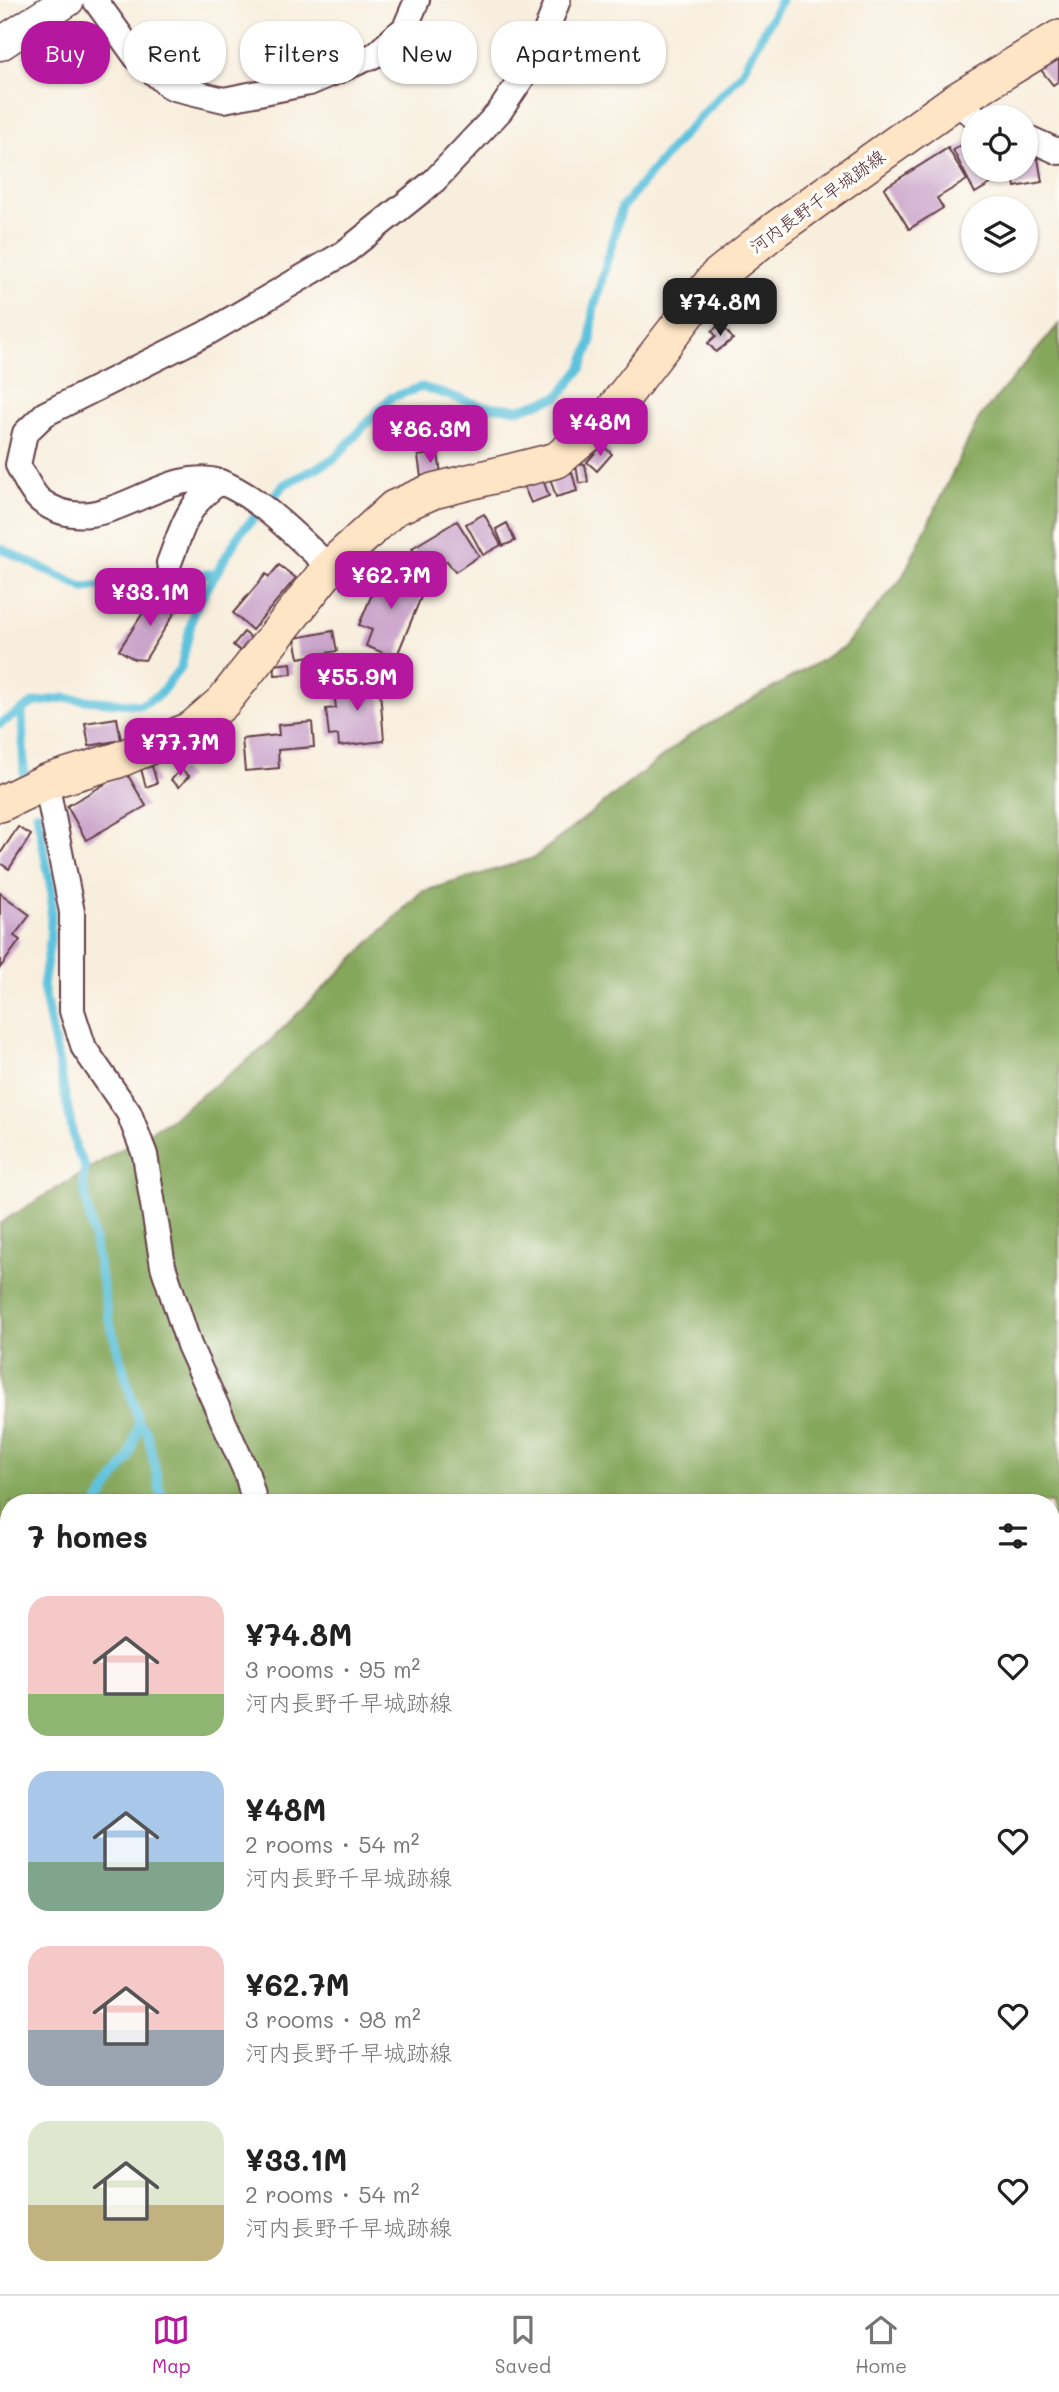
<!DOCTYPE html>
<meta charset="utf-8">
<style>
:root{--surface:#fff;--page:#f2f2f2;--text:#222;--muted:#767676;--line:#e0e0e0;--accent:#b5179e}
body{margin:0;font-family:Mali,"Klee One",sans-serif;background:var(--page);color:var(--text);height:100vh;display:flex;flex-direction:column;font-size:26px;white-space:nowrap}
*{box-sizing:border-box;margin:0}
p{font-size:23px;color:var(--muted)}
.icon{flex:none;width:38px;height:38px;fill:none;stroke:currentColor;stroke-width:2;stroke-linecap:round;stroke-linejoin:round}
.map{position:relative;flex:1;overflow:hidden}
.details{position:absolute;left:0px;top:1494px;width:1060px;height:800px;display:flex;flex-direction:column;background:var(--surface);border-radius:28px 28px 0 0;box-shadow:0 2px 5px #0004}
.details>*{flex:none}
.hud{position:absolute;left:21px;top:21px;width:700px;height:63px;display:flex;gap:14px}
.fabs{position:absolute;left:961px;top:105px;display:grid;gap:14px}
.fabs a{display:grid;place-items:center;width:77px;height:77px;border-radius:50%;background:var(--surface);box-shadow:0 2px 5px #0004;font-size:35px}
.price{position:absolute;translate:-50% -60px;padding:0 16px;border-radius:14px;background:var(--accent);color:#fff;font-size:23px;line-height:46px;filter:drop-shadow(0 2px 4px #0008)}
.price::after{content:'';position:absolute;left:50%;top:42px;width:21px;height:16px;margin-left:-10px;background:inherit;clip-path:polygon(0 0,100% 0,50% 100%)}
.price.selected{background:#222;color:#fff}
ul{padding:0;list-style:none}
li{display:flex;align-items:center;gap:21px;height:175px;padding:0 28px}
li span{display:grid;place-items:center;flex:none;width:196px;height:140px;border-radius:21px;color:#555}
li>.icon{margin-inline-start:auto}
span .icon{width:84px;height:84px;fill:#fffc;stroke-width:1}
li b{font-size:30px}
h2{display:flex;justify-content:space-between;align-items:center;height:84px;padding:0 28px;font-size:30px}
.chip{padding:0 24px;border-radius:28px;background:var(--surface);box-shadow:0 2px 5px #0004;font-size:24px;line-height:63px}
.chip.selected{background:var(--accent);color:#fff}
.menu{display:flex;justify-content:space-around;align-items:center;height:98px;border-top:2px solid var(--line);background:var(--surface);font-size:19px;color:var(--muted)}
.menu a{display:grid;justify-items:center;gap:4px}
.menu .selected{color:var(--accent)}
.map>svg:first-child{display:block}
.forest{fill:#85a75c;stroke:#686344;stroke-width:2;fill-rule:evenodd}
.lines{fill:none;stroke-linecap:round;stroke-linejoin:round}
.stream{stroke:#5fc2dd;stroke-width:9}
.building{fill:#cba4cb}
.minor-casing{stroke:#643e46;stroke-width:28}
.tertiary-casing{stroke:#643e46;stroke-width:35}
.secondary-casing{stroke:#643e46;stroke-width:38}
.minor{stroke:#fff;stroke-width:24}
.tertiary{stroke:#fff;stroke-width:32}
.secondary{stroke:#fee5c5;stroke-width:35}
.labels{text-anchor:middle;dominant-baseline:central;stroke-width:7;stroke-linejoin:round;paint-order:stroke}
.street-label{font-size:18px;fill:#4a1f2b;stroke:#fdfcf7}
</style>
<div class="map">
<svg width="1059" height="2294" viewBox="0 0 1059 2294">
<rect width="100%" height="100%" fill="#fdfcf7"/>
<filter id="ink" filterUnits="userSpaceOnUse"><feTurbulence type="fractalNoise" baseFrequency=".0143" numOctaves="2"/><feDisplacementMap in="SourceGraphic" scale="14" xChannelSelector="R" yChannelSelector="G"/><feConvolveMatrix kernelMatrix="1 2 1 2 8 2 1 2 1" color-interpolation-filters="sRGB"/></filter>
<filter id="wash" filterUnits="userSpaceOnUse"><feTurbulence type="fractalNoise" baseFrequency=".00686" numOctaves="4" result="noise"/><feDisplacementMap in="SourceGraphic" scale="28" xChannelSelector="R" yChannelSelector="G"/><feGaussianBlur stdDeviation="1.57" result="paint"/><feColorMatrix in="noise" values="0 0 0 0 0 0 0 0 0 0 0 0 0 0 0 0 0 1.4 0 .05"/><feComposite in="paint" operator="in"/></filter>
<g filter="url(#wash)">
<rect width="100%" height="100%" fill="#f8eedd"/>
<path class="forest" d="M1059 324V2294H0V1223L169 1120 262 1049 421 892 534 858 689 736 844 647 902 578 979 418ZM9 1503H1052V2286H9Z"/>
<g class="lines">
<g class="stream">
<path d="M0 548 84 588 215 573"/>
<path d="M22 710 24 777"/>
<path d="M0 724 33 703 64 698 141 705 159 695 181 667 194 611 240 533 285 484 334 459 390 398 422 387 483 406 520 409 558 397 581 369 591 343 593 311 622 207 681 137 741 74 781 0"/>
<path d="M37 813 52 894 50 941 43 986 76 1149 85 1166 83 1182 108 1316 139 1423 129 1458 98 1503"/>
<path d="M139 1423 147 1432 163 1503"/>
<path d="M0 1577 9 1573"/>
</g>
</g>
<g id="blocks">
<g class="building">
<path d="M1059 42V81L1053 85 1033 60Z"/>
<path d="M973 139V170H1007L1009 173 975 193 953 150Z"/>
<path d="M948 148 967 180 937 198 943 208 909 229 884 188Z"/>
<path d="M1038 158 1042 182 1015 187 1012 170H1026V160Z"/>
<path d="M721 323 733 339 716 352 708 343 716 336 712 331Z"/>
<path d="M602 445 612 454 597 471 587 462Z"/>
<path d="M438 453 441 474 421 477 418 456Z"/>
<path d="M585 464 588 482 579 483 576 465Z"/>
<path d="M572 472 577 491 556 497 550 478Z"/>
<path d="M543 480 549 496 531 503 524 487Z"/>
<path d="M484 514 501 545 483 555 466 524Z"/>
<path d="M457 521 479 556 455 572 447 561 426 573 412 548Z"/>
<path d="M507 523 515 541 503 546 496 529Z"/>
<path d="M279 565 296 578 252 630 233 613 266 574 269 577Z"/>
<path d="M383 568 426 585 396 658 366 646 372 630 359 625Z"/>
<path d="M168 592 182 601 145 660 134 659 119 650 150 602 159 607Z"/>
<path d="M333 631 337 651 299 658 295 638Z"/>
<path d="M244 632 255 641 244 654 233 645Z"/>
<path d="M291 663 292 674 275 675 274 665Z"/>
<path d="M379 678 384 741 339 746 338 735 329 736 326 709 336 708 333 683Z"/>
<path d="M117 718 121 740 89 746 85 723Z"/>
<path d="M312 722 314 747 278 750 279 768 245 771 242 739 279 735 278 725Z"/>
<path d="M152 766 157 783 146 787 141 769Z"/>
<path d="M181 769 189 776 179 787 171 780Z"/>
<path d="M126 772 146 806 86 840 67 806Z"/>
<path d="M18 827 31 835 9 869 0 863V854Z"/>
<path d="M0 893 30 915 14 936 20 940 0 968Z"/>
</g>
</g>
</g>
<g filter="url(#ink)">
<use href="#blocks" fill-opacity="0" stroke="#643e46" stroke-width="2"/>
<g class="lines">
<defs>
<g id="minor">
<path d="M95 0 136 57 170 87 224 100 309 83 375 55 405 28 417 0"/>
<path d="M954 102 976 117"/>
<path d="M1026 137 1059 152"/>
<path d="M169 563C183 527 186 505 220 482"/>
<path d="M330 567C300 541 258 495 220 482 161 463 101 546 41 501 31 493 24 476 18 465L25 433 45 414 209 332 344 253 434 181 500 111 536 57 558 0"/>
<path d="M46 782 72 912V1011L84 1048 129 1113 145 1155 163 1266 189 1345 247 1474 255 1503"/>
<path d="M336 2286 355 2294"/>
<path d="M424 2294 442 2286"/>
<path d="M776 2294 777 2286"/>
</g>
<path id="tertiary" d="M0 44 68 0"/>
<path id="secondary" d="M0 804 46 782 118 760 192 729 223 702 330 567 394 508 433 491 557 460 607 418 716 277 776 229 954 102 1059 38"/>
</defs>
<use href="#minor" class="minor-casing"/>
<use href="#tertiary" class="tertiary-casing"/>
<use href="#secondary" class="secondary-casing"/>
<use href="#minor" class="minor"/>
<use href="#tertiary" class="tertiary"/>
<use href="#secondary" class="secondary"/>
</g>
</g>
<g class="labels">
<g class="street-label">
<text transform="translate(817 201) rotate(-36)">河内長野千早城跡線</text>
</g>
</g>
</svg>
<div class="fabs">
<a><svg class="icon" aria-label="locate" viewBox="0 0 24 24"><circle cx="12" cy="12" r="6"/><path d="M12 2v4M12 18v4M2 12h4M18 12h4"/></svg></a>
<a><svg class="icon" aria-label="layers" viewBox="0 0 24 24"><path d="M12 4l9 5-9 5-9-5zM3 14l9 5 9-5"/></svg></a>
</div>
<b class="price selected" style="left:720px;top:338px">¥74.8M</b>
<b class="price" style="left:600px;top:458px">¥48M</b>
<b class="price" style="left:430px;top:465px">¥86.3M</b>
<b class="price" style="left:391px;top:611px">¥62.7M</b>
<b class="price" style="left:150px;top:628px">¥33.1M</b>
<b class="price" style="left:357px;top:713px">¥55.9M</b>
<b class="price" style="left:180px;top:778px">¥77.7M</b>
<div class="hud">
<a class="chip selected">Buy</a>
<a class="chip">Rent</a>
<a class="chip">Filters</a>
<a class="chip">New</a>
<a class="chip">Apartment</a>
</div>
<section class="details">
<h2>7 homes<svg class="icon" aria-label="filters" viewBox="0 0 24 24"><path d="M4 7h16M4 17h16"/><circle cx="9" cy="7" r="2"/><circle cx="15" cy="17" r="2"/></svg></h2>
<ul>
<li><span style="background:linear-gradient(#f6c9c9 70%,#8fb573 0)"><svg class="icon" aria-label="home" viewBox="0 0 24 24"><path d="M3 11l9-7 9 7M6 9v11h12V9"/></svg></span><div><b>¥74.8M</b><p>3 rooms · 95 m²</p><p>河内長野千早城跡線</p></div><svg class="icon" aria-label="heart" viewBox="0 0 24 24"><path d="M12 20l-8-8c-3-5 5-10 8-4 3-6 11-1 8 4z"/></svg></li>
<li><span style="background:linear-gradient(#a9c7e8 65%,#7fa58c 0)"><svg class="icon" aria-label="home" viewBox="0 0 24 24"><path d="M3 11l9-7 9 7M6 9v11h12V9"/></svg></span><div><b>¥48M</b><p>2 rooms · 54 m²</p><p>河内長野千早城跡線</p></div><svg class="icon" aria-label="heart" viewBox="0 0 24 24"><path d="M12 20l-8-8c-3-5 5-10 8-4 3-6 11-1 8 4z"/></svg></li>
<li><span style="background:linear-gradient(#f6c9c9 60%,#9aa5b1 0)"><svg class="icon" aria-label="home" viewBox="0 0 24 24"><path d="M3 11l9-7 9 7M6 9v11h12V9"/></svg></span><div><b>¥62.7M</b><p>3 rooms · 98 m²</p><p>河内長野千早城跡線</p></div><svg class="icon" aria-label="heart" viewBox="0 0 24 24"><path d="M12 20l-8-8c-3-5 5-10 8-4 3-6 11-1 8 4z"/></svg></li>
<li><span style="background:linear-gradient(#dfe7d0 60%,#c2b280 0)"><svg class="icon" aria-label="home" viewBox="0 0 24 24"><path d="M3 11l9-7 9 7M6 9v11h12V9"/></svg></span><div><b>¥33.1M</b><p>2 rooms · 54 m²</p><p>河内長野千早城跡線</p></div><svg class="icon" aria-label="heart" viewBox="0 0 24 24"><path d="M12 20l-8-8c-3-5 5-10 8-4 3-6 11-1 8 4z"/></svg></li>
</ul>
</section>
</div>
<nav class="menu">
<a class="selected"><svg class="icon" aria-label="map" viewBox="0 0 24 24"><path d="M3 6l6-2 6 2 6-2v14l-6 2-6-2-6 2zM9 4v14M15 6v14"/></svg>Map</a>
<a><svg class="icon" aria-label="saved" viewBox="0 0 24 24"><path d="M7 4h10v16l-5-4-5 4z"/></svg>Saved</a>
<a><svg class="icon" aria-label="home" viewBox="0 0 24 24"><path d="M3 11l9-7 9 7M6 9v11h12V9"/></svg>Home</a>
</nav>
